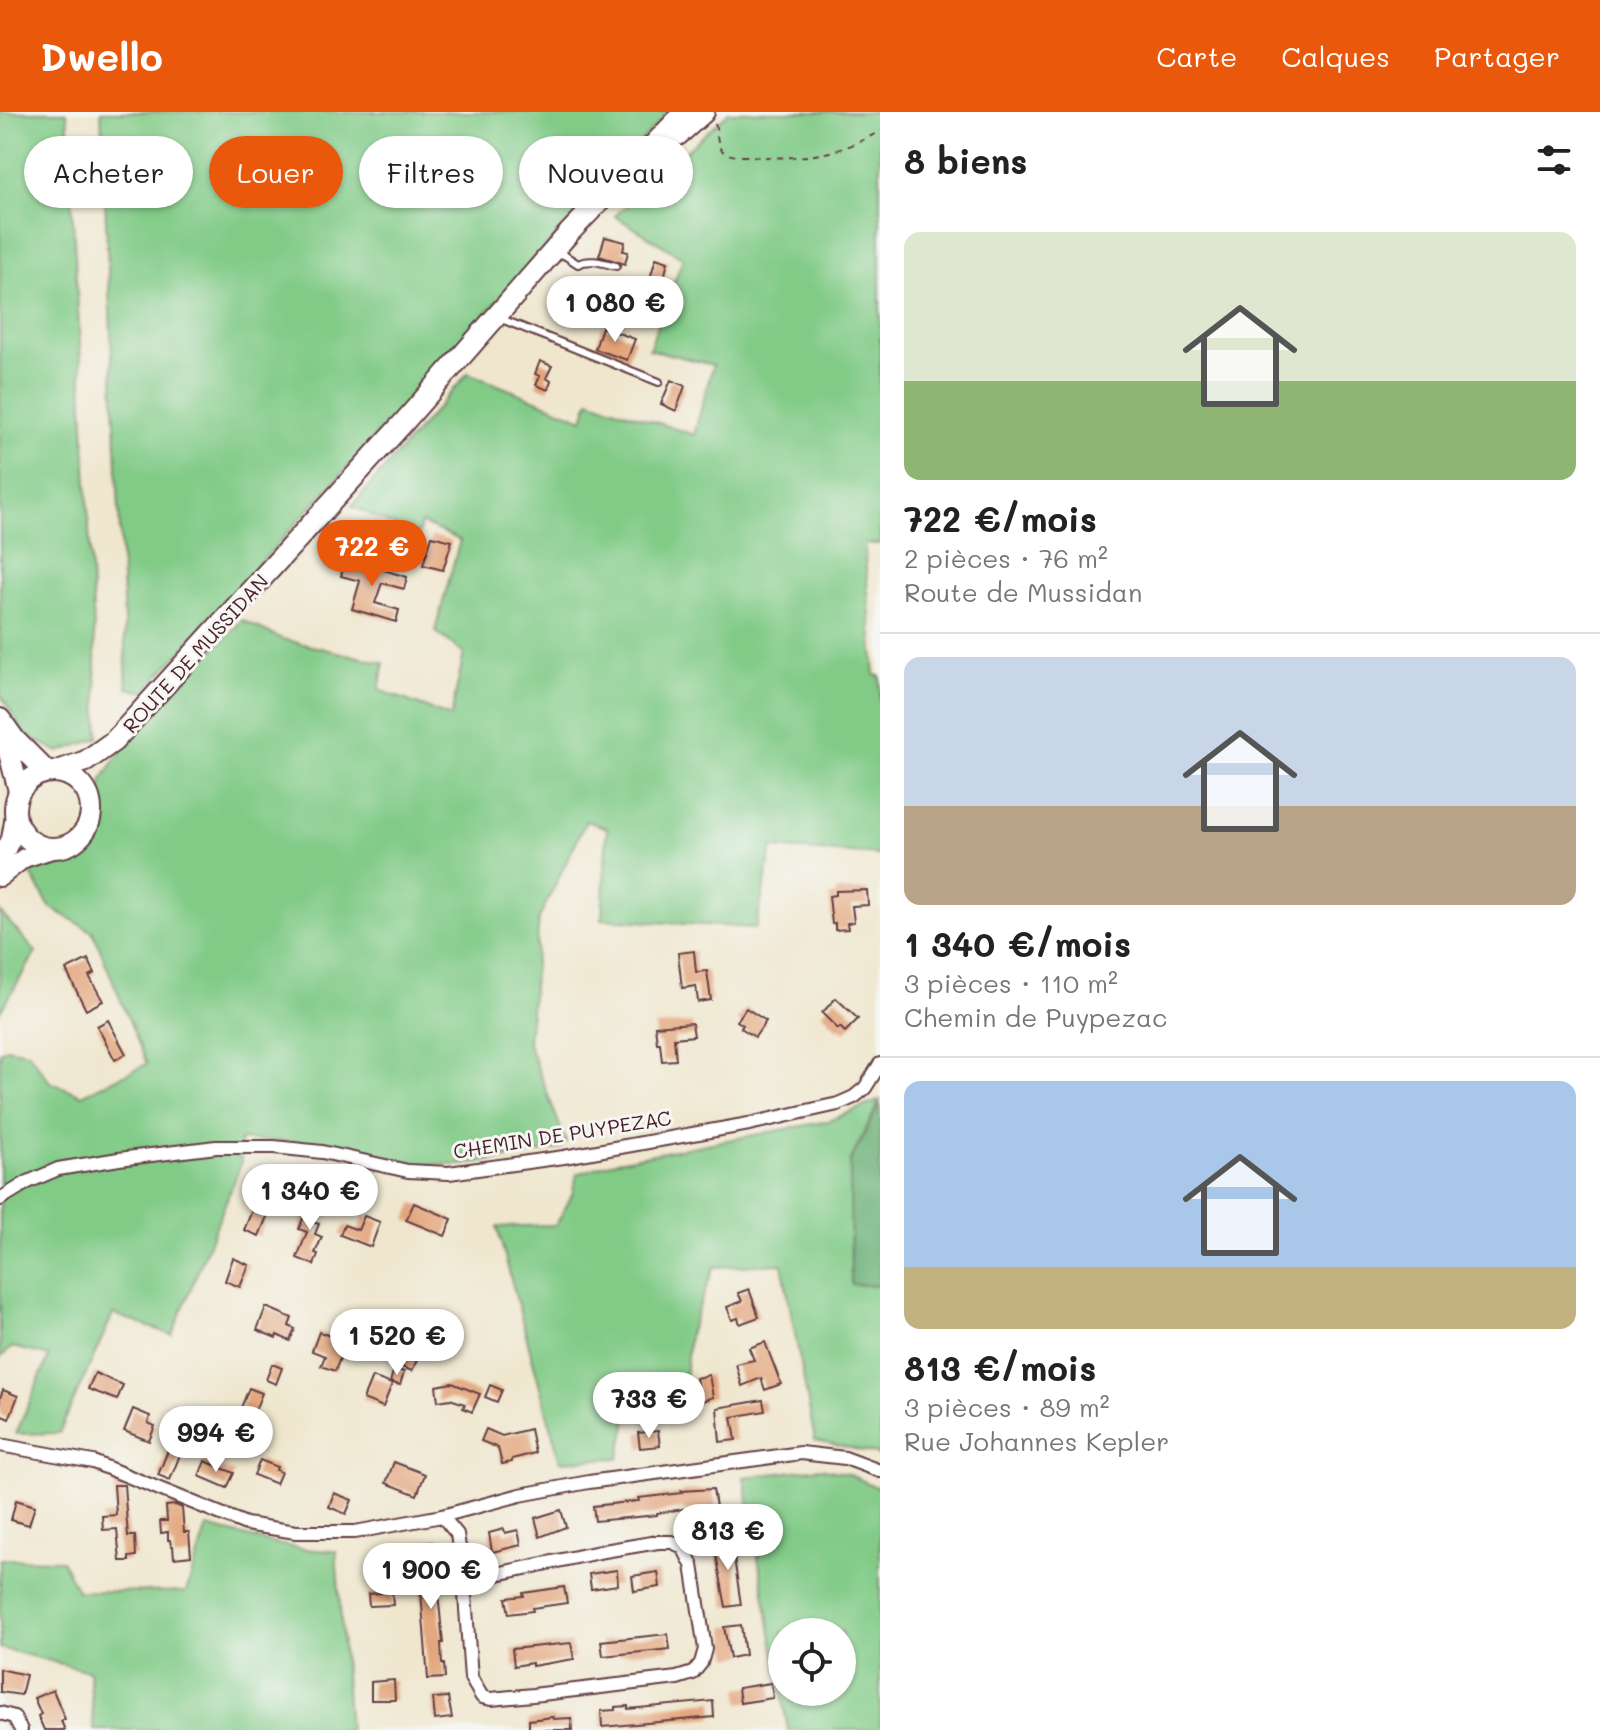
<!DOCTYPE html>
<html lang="fr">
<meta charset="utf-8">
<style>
:root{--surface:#fff;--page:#f2f2f2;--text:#222;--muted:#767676;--line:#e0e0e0;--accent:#ea580c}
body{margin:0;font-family:Mali,sans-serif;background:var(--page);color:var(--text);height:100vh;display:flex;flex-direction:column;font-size:30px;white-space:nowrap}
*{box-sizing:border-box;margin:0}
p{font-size:26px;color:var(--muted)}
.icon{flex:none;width:44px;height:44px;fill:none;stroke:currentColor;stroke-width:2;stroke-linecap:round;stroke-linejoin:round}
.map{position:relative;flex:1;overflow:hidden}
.details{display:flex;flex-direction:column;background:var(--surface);width:720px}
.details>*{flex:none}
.banner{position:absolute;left:24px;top:24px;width:736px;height:72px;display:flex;gap:16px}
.buttons{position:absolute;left:768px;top:1506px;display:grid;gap:16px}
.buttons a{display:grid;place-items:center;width:88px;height:88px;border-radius:50%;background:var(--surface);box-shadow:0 2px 6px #0004;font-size:40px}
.price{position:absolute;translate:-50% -68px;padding:0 18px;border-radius:28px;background:#fff;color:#222;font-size:26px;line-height:52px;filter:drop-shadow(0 2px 4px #0008)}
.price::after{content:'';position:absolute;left:50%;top:48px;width:24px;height:18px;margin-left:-12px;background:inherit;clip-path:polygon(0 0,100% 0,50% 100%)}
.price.selected{background:var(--accent);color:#fff}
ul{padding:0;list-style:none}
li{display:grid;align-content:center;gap:16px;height:424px;padding:0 24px}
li+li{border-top:2px solid var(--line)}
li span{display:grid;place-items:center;height:248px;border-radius:16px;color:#555}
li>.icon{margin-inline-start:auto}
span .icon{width:144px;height:144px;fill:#fffc;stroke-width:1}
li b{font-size:34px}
h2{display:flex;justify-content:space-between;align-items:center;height:96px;padding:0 24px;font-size:34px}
.chip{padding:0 28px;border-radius:36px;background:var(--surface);box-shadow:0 2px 6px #0004;font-size:28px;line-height:72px}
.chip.selected{background:var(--accent);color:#fff}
header{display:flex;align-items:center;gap:48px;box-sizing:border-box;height:112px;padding:0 40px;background:var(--accent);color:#fff}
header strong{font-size:38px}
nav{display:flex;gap:44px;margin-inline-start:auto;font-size:28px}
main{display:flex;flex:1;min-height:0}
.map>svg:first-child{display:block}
.green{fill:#81cb87;stroke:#667559;stroke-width:2;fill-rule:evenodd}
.forest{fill:#68af74;stroke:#596750;stroke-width:2}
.building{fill:#e3a47a}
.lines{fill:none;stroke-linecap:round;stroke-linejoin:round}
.lane-casing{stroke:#633d43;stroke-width:10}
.street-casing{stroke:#633d43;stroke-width:16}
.secondary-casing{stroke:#633d43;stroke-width:22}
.primary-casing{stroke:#633d43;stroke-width:24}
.path{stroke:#633d43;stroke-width:2;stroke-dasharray:6 6;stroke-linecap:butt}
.lane{stroke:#fff;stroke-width:6}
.street{stroke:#fff;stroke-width:12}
.secondary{stroke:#fff;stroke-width:18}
.primary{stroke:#fff;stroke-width:20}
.labels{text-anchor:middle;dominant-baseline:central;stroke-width:6;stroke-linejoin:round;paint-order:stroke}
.street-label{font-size:20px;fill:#4a1f2b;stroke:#f6f6f2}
</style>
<header>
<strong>Dwello</strong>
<nav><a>Carte</a><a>Calques</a><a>Partager</a></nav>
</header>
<main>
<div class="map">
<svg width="880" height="1618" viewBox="0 0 880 1618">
<rect width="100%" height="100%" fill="#f6f6f2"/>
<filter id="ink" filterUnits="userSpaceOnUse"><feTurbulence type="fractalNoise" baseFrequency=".0125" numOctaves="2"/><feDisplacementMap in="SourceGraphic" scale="16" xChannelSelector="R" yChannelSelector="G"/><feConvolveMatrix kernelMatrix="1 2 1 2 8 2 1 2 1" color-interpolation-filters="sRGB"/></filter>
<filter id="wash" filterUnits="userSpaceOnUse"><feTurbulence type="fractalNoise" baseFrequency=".006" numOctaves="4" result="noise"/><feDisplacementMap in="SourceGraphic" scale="32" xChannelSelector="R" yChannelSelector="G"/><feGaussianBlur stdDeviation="1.8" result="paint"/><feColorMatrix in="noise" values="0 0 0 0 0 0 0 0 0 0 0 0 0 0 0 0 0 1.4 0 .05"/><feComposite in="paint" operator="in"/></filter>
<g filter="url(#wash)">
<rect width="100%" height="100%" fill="#efe6cd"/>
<g class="green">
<path d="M0 0H67L82 270 99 626 59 640 25 623 0 582Z"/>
<path d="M101 0H668L144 580 127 576Z"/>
<path d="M729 0H880V432H864L875 563 880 564V743L772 736 756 816 602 807 607 716 586 709 539 806 528 931 566 1030 560 1037 463 1053 409 1052 310 1030 240 1028 241 1052 172 1223 113 1202 59 1321 16 1322 49 1244 12 1235 0 1246V940L6 936 28 940 50 970 82 983 147 952 93 820 50 795 28 757 77 745 90 735 101 718 100 687 102 668 130 625 242 508 282 527 384 551 379 578 451 605 464 541 435 519 460 428 421 411 418 425 352 394 468 261 583 307 589 288 694 323 713 253 649 237 683 146 615 104Z"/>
<path d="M0 800 36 840 0 900Z"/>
<path d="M880 988 850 1050 851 1172 880 1174V1345L876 1342 815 1328 782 1152 714 1155 689 1222 683 1290 627 1308 619 1346 560 1349 497 1115 556 1113 572 1083 577 1062 617 1049 828 1009Z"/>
<path d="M820 1356 849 1362 880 1377V1618H788L744 1365ZM782 1520H842V1580H782Z"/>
<path d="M207 1415C250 1425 292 1439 336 1439L349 1618H94L89 1559 0 1536V1447L62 1448 77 1479 186 1480Z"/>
</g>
<path class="forest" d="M880 991V1174L851 1172 850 1050Z"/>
<g id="blocks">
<g class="building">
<path d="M605 125 625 130 623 139 628 140 625 152 599 144Z"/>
<path d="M656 146 668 150 662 174 649 170Z"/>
<path d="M592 180 613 185 608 204 587 199Z"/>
<path d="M602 215 635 227 627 248 595 237Z"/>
<path d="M540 249 552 254 546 266 551 269 548 278 536 273 540 264 535 262Z"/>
<path d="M671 268 685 274 676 299 661 292Z"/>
<path d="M432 424 452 429 443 458 423 453Z"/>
<path d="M346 447 407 465 404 477 382 471 375 491 399 498 396 510 352 497 360 469 341 464Z"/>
<path d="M867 778 868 793 852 794 854 810 847 811 848 817 835 818V811L832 812 829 784 836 783V779Z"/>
<path d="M694 839 696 860 707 859 711 888 698 890 696 874 682 876 678 841Z"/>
<path d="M88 847 95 861 89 864 103 889 86 898 66 858Z"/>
<path d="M836 886 858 907 845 920 840 915 838 917 822 901Z"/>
<path d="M746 896 766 909 755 925 741 916 743 913 737 909Z"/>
<path d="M108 908 126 942 115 948 97 914Z"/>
<path d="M692 911 694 924 674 926 676 948 662 949 660 931H657L655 914Z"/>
<path d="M256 1061 268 1066 262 1081 250 1076Z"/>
<path d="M258 1084 273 1090 259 1124 244 1118Z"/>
<path d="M306 1084 319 1089 312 1110 319 1112 315 1122 322 1125 315 1141 318 1142 314 1153 297 1146 307 1120 299 1117 306 1099 301 1097Z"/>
<path d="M414 1091 452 1107 445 1124 406 1108Z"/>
<path d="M364 1104 380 1110 371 1135 340 1123 344 1113 358 1118Z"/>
<path d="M233 1146 249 1153 240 1175 225 1169Z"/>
<path d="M749 1177 759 1205 740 1212 738 1206 732 1208 727 1195 742 1189 738 1181Z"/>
<path d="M266 1195 292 1206 289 1214 295 1217 290 1229 277 1223 276 1226 257 1218Z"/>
<path d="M393 1201 408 1207 404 1220 406 1221 400 1235 389 1231 390 1225 387 1223 390 1216 388 1214Z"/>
<path d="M319 1220 336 1226 346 1222 350 1234 344 1236 335 1259 321 1254 325 1244 312 1239Z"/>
<path d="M765 1230 781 1272 765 1278 761 1266 742 1274 736 1252 754 1248 749 1236Z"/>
<path d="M407 1245 417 1248 412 1259 402 1255Z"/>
<path d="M272 1252 282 1256 276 1272 266 1268Z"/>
<path d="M394 1257 404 1260 400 1273 390 1270Z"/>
<path d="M95 1261 123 1273 117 1288 88 1277Z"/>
<path d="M709 1263 713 1285 700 1290 696 1266Z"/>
<path d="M372 1265 392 1272 383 1295 363 1287Z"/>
<path d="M452 1271 480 1282 472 1300 463 1296 465 1292 450 1287 438 1289 436 1274Z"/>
<path d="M490 1273 502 1278 497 1290 485 1285Z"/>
<path d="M249 1276 262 1281 254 1301 241 1296Z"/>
<path d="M3 1278 18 1284 9 1307 0 1303V1286Z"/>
<path d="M763 1288 765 1299 732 1305 736 1328 720 1330 717 1296Z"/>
<path d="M133 1297 150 1304 148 1311 155 1314 149 1329 124 1319Z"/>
<path d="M486 1317 502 1324 530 1317 535 1341 512 1347V1350L502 1352 498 1336 481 1329Z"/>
<path d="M658 1319 660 1334 640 1336 638 1321Z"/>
<path d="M171 1331 183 1335 170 1368 158 1363Z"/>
<path d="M260 1348 277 1355 276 1358 281 1360 276 1372 254 1363Z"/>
<path d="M205 1349 234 1361 227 1376 199 1364Z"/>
<path d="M394 1350 425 1362 417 1383 386 1371Z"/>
<path d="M114 1373H124L128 1424H135L136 1444 129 1445V1449H120L117 1417 103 1418 102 1404 116 1403Z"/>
<path d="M713 1377 716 1395 684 1399 683 1397 657 1401V1403L595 1409 593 1394 639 1389 638 1386 682 1381 681 1379Z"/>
<path d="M334 1381 352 1388 346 1402 329 1395Z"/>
<path d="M16 1388 35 1394 29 1413 11 1408Z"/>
<path d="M176 1393 182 1396 184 1420H189L191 1444 174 1446 173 1434H171L170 1428H168V1420L161 1421 160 1409H167L166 1394Z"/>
<path d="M561 1398 566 1415 540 1425 535 1406Z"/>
<path d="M504 1417 505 1421 518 1418 521 1433 492 1440 489 1421Z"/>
<path d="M731 1425 741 1493 726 1495 715 1437H717L715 1427Z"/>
<path d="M433 1430 443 1531H441L442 1552H444L445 1566 428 1567 417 1431Z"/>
<path d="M617 1458 618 1473 591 1477 589 1462Z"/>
<path d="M658 1460 660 1475 634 1479 632 1464Z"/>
<path d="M564 1475 567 1491 532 1496 533 1499 509 1502 506 1486 524 1484 523 1481Z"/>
<path d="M392 1480 393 1493 369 1494 368 1482Z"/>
<path d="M741 1513 745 1543 730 1546 724 1515Z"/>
<path d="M668 1522 670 1537 603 1544 601 1529Z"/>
<path d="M571 1531 574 1547 532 1554V1551L514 1554 512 1537Z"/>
<path d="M0 1557 26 1563 21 1583 0 1580Z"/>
<path d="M394 1568 395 1588H371V1570Z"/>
<path d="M771 1571 773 1586 740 1591 738 1576Z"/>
<path d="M53 1578 65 1607 61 1609 65 1618H44L38 1604 41 1602 34 1586Z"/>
<path d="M448 1585 452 1606 435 1608 433 1586Z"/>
<path d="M713 1589 714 1605 602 1615 601 1599 615 1598V1595L628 1594V1597Z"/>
<path d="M553 1605V1607L571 1606 572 1618H529V1608Z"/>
</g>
</g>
</g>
<g filter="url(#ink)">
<use href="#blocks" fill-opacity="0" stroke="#633d43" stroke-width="2"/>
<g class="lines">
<defs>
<g id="lane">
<path d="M564 143 578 152C590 146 603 151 616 154"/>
<path d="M499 206 659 270"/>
</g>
<g id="street">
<path d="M0 1087 28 1070 58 1057 119 1047 216 1035H274L322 1040 408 1059 449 1061 564 1045 749 1012 838 992 854 985 865 976 880 952"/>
<path d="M0 1333 93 1350 246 1412 296 1420H355L442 1404 520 1383 589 1370 801 1341 845 1346 880 1359"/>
<path d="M442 1404 457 1422 464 1469 471 1566 482 1585 491 1587 533 1583 677 1566 693 1561 701 1551 705 1537 692 1453 683 1435 672 1430H658L604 1439 464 1469"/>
<path d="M0 1601 14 1605 21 1618"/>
</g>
<g id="secondary">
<path d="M0 750 11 727 15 704"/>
<path d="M0 765 24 746 52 737"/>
</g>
<g id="primary">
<path d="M678 23 704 0"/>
<path d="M0 607 15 628 47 660"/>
<path d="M0 618 7 633 19 679"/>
<path d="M58 659 86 649 114 629 404 310 569 121 685 0"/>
<circle cx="53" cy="698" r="38"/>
</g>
</defs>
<use href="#lane" class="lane-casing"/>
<use href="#street" class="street-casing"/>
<use href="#secondary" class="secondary-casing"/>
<use href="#primary" class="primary-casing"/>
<path class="path" d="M715 12C717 19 717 30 720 36 726 45 740 44 749 44 799 48 835 45 880 19"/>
<use href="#lane" class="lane"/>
<use href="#street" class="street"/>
<use href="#secondary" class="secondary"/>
<use href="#primary" class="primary"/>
</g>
</g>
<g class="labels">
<g class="street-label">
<text transform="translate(195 541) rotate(-48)">ROUTE DE MUSSIDAN</text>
<text transform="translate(562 1022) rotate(-9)">CHEMIN DE PUYPEZAC</text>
</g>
</g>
</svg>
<div class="buttons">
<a><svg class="icon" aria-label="locate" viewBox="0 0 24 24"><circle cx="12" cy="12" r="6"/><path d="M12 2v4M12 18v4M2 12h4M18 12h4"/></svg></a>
</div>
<b class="price" style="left:615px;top:232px">1 080 €</b>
<b class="price selected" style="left:372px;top:476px">722 €</b>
<b class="price" style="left:310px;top:1120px">1 340 €</b>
<b class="price" style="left:397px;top:1265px">1 520 €</b>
<b class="price" style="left:649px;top:1328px">733 €</b>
<b class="price" style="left:216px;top:1362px">994 €</b>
<b class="price" style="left:728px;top:1460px">813 €</b>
<b class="price" style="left:431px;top:1499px">1 900 €</b>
<div class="banner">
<a class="chip">Acheter</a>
<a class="chip selected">Louer</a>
<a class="chip">Filtres</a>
<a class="chip">Nouveau</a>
</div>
</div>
<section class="details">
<h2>8 biens<svg class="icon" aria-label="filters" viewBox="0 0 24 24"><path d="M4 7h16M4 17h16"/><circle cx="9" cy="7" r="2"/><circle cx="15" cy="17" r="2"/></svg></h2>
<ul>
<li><span style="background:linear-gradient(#dfe7d0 60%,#8fb573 0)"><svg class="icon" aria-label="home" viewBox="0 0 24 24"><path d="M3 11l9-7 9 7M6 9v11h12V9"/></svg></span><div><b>722 €/mois</b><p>2 pièces · 76 m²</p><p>Route de Mussidan</p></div></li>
<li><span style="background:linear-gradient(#c9d6e8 60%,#b9a48a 0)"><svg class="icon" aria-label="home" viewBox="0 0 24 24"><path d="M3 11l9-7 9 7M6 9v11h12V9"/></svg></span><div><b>1 340 €/mois</b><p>3 pièces · 110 m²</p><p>Chemin de Puypezac</p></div></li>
<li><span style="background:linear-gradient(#a9c7e8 75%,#c2b280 0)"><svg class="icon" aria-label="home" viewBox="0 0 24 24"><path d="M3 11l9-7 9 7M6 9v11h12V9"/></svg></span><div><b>813 €/mois</b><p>3 pièces · 89 m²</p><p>Rue Johannes Kepler</p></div></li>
</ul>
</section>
</main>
